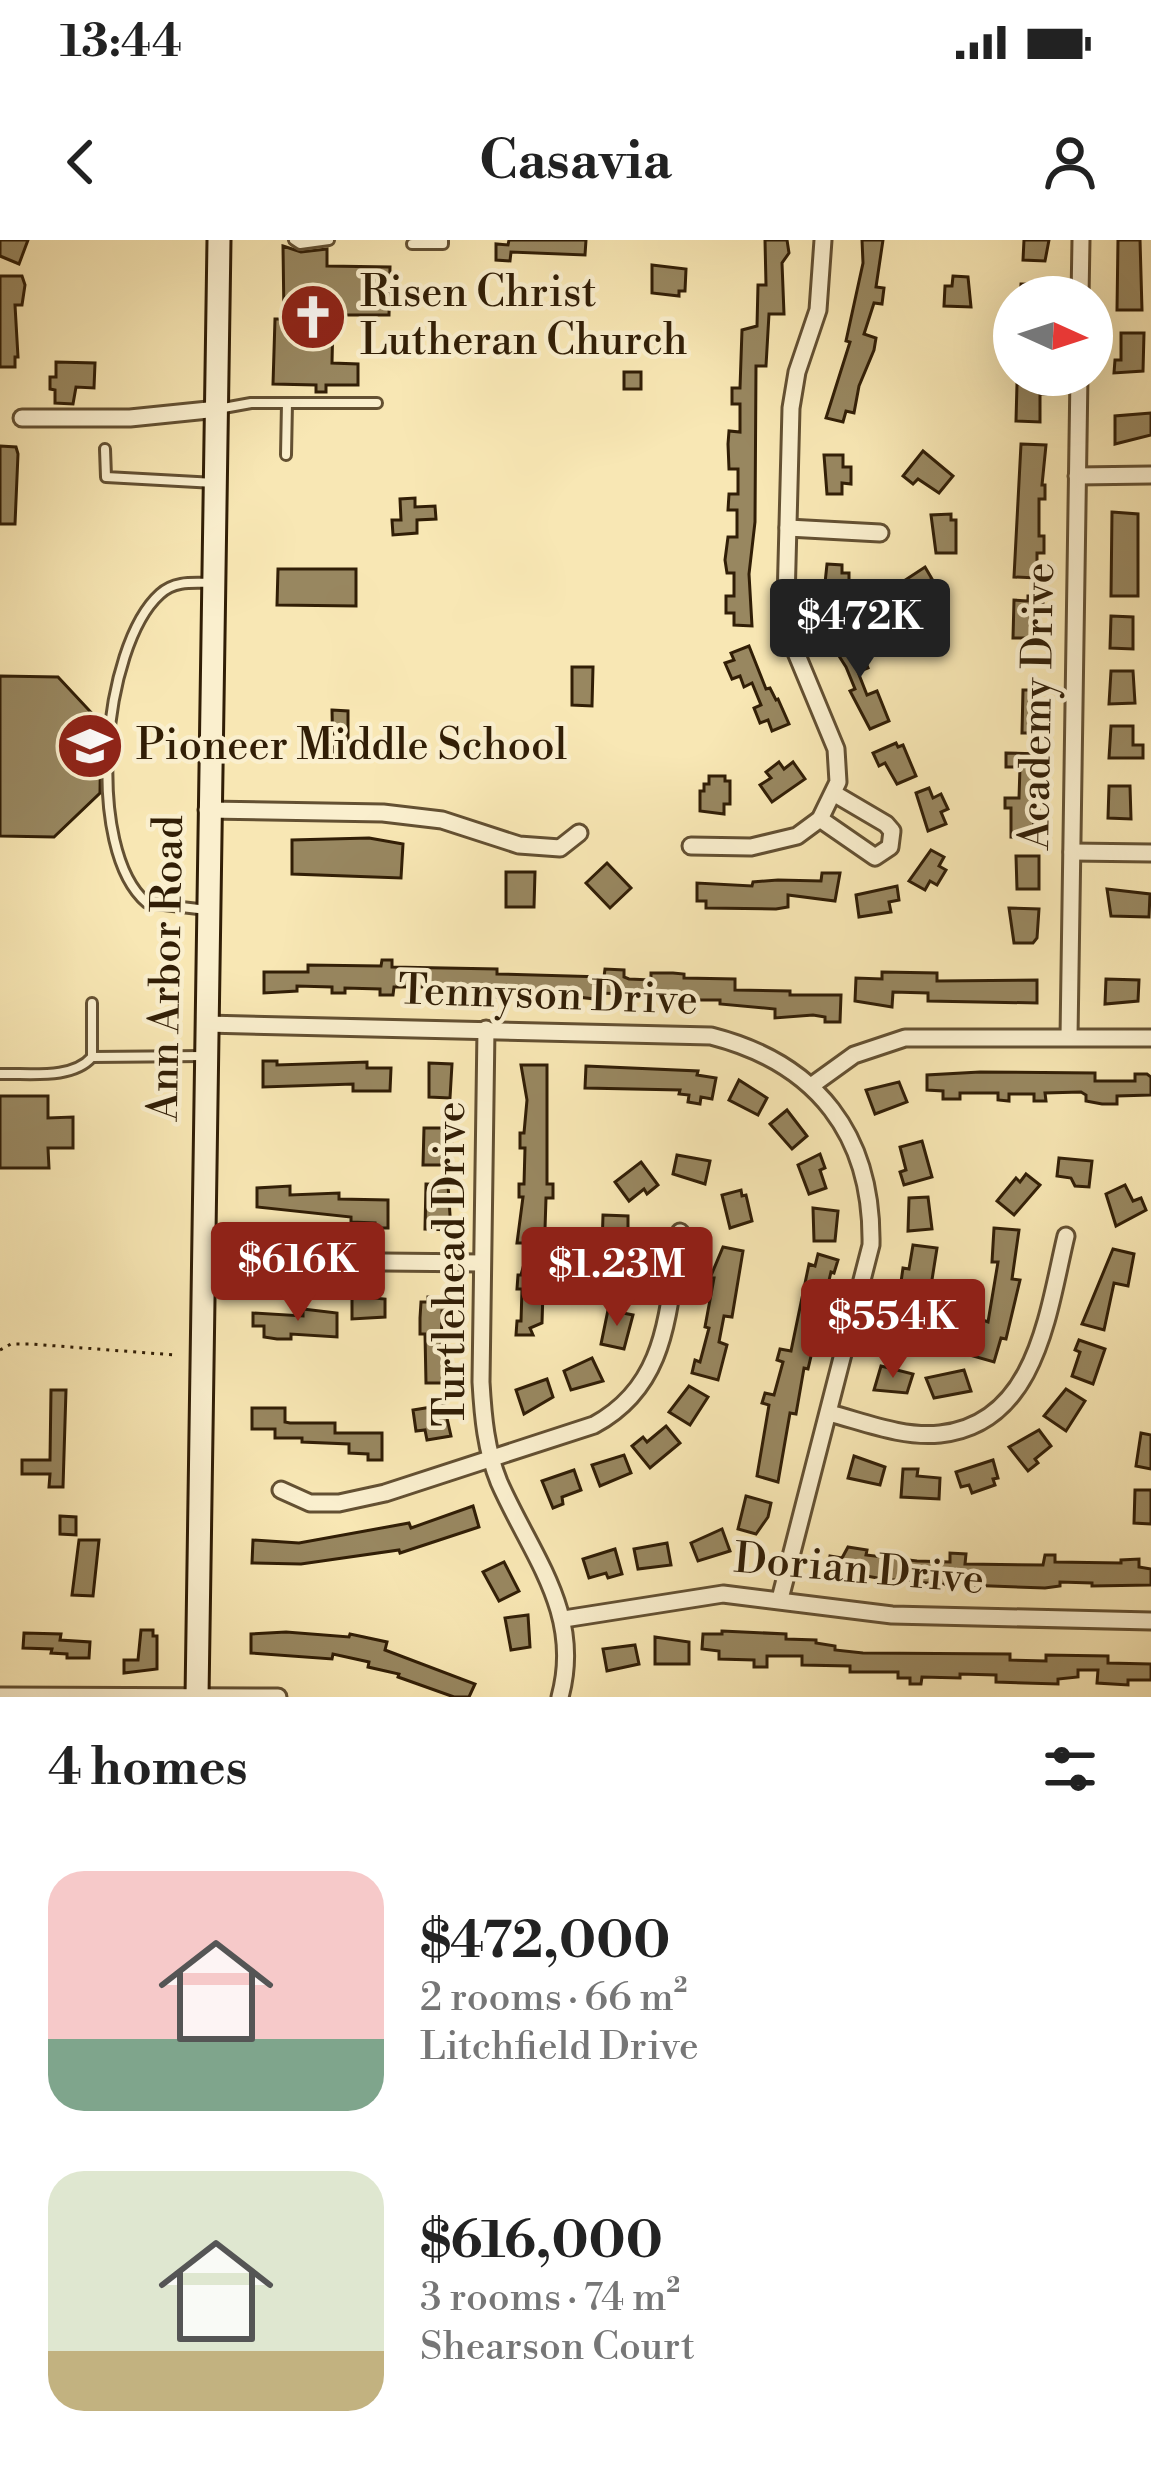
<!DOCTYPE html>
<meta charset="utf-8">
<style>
:root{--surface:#fff;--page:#f2f2f2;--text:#222;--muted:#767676;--accent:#8f2418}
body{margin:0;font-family:"Libre Bodoni",serif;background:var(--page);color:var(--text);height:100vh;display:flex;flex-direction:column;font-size:45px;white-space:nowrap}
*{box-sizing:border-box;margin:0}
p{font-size:39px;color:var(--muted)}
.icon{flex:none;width:66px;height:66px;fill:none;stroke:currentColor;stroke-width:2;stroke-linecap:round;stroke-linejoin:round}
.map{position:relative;height:1457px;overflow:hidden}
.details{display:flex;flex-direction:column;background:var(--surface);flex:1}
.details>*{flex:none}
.needle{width:78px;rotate:93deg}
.buttons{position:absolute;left:993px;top:36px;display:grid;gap:24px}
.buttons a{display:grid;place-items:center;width:120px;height:120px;border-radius:50%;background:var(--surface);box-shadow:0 12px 48px #0002;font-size:60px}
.price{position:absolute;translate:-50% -102px;padding:0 27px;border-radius:12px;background:var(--accent);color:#fff;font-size:39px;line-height:78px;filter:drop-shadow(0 3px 6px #0008)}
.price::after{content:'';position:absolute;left:50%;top:72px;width:36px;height:27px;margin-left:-18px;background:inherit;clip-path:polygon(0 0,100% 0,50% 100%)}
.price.selected{background:#222;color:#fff}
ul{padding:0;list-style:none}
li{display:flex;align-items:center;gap:36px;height:300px;padding:0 48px}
li span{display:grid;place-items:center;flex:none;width:336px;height:240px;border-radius:36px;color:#555}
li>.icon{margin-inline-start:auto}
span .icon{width:144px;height:144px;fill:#fffc;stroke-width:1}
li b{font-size:51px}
h2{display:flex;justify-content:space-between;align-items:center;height:144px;padding:0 48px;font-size:51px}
.status{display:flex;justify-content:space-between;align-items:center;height:84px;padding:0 60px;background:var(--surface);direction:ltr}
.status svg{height:33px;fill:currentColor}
header{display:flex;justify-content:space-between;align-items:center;height:156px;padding:0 48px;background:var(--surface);font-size:54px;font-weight:800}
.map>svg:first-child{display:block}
.building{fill:#988760;stroke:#311e06;stroke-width:3}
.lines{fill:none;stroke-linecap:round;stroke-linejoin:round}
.service-casing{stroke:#635032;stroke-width:14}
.minor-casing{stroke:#635032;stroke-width:21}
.secondary-casing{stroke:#311e06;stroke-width:27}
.path{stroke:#311e06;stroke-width:3;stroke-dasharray:3 6;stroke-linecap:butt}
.service{stroke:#faefce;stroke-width:8}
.minor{stroke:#faefce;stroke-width:15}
.secondary{stroke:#faefce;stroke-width:21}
.labels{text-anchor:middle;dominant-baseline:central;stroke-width:9;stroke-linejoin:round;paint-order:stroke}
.poi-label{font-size:42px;fill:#311e06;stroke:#faefce;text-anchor:start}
.street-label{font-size:42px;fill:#311e06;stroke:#faefce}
</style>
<div class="status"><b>13:44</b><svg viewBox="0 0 49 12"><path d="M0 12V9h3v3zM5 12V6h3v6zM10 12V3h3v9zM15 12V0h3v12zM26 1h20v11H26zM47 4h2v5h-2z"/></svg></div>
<header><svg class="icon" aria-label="back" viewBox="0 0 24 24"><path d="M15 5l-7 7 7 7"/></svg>Casavia<svg class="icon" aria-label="person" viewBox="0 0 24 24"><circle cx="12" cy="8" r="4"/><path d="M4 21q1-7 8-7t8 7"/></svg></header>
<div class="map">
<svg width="1151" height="1457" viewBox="0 0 1151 1457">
<rect width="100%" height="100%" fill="#f8e7b4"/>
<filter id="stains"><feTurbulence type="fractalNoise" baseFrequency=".00167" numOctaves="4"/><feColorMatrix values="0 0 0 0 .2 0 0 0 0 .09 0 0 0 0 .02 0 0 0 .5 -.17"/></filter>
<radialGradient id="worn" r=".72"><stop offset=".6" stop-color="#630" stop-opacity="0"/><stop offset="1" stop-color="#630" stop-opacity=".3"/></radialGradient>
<g class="building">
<path d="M0 0H28L19 24 0 16Z"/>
<path d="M509 0H586L585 15 511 12 510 21 496 20V4L508 5Z"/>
<path d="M765 0H787L789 13 782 23 784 74H769L766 126H756L755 282 749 334 752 386 734 385V373H726V356H734V333H727L725 320 728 297H737V270H728L729 254H738V229H729L728 204 729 191 740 192V164H732V148H740L742 90 757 86 758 45H766Z"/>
<path d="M862 0H883L876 47 884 48 882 64 874 63 864 94 876 98 874 110 859 146 854 173 846 171 843 182 826 178 850 102 846 101 863 23Z"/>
<path d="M1024 0H1049L1045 21 1023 20Z"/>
<path d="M1118 0H1140L1142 70H1117Z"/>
<path d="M283 6 301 12 327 9V26L390 27 389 75H342L341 80H333L332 123 358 124V145H326V152H316V145L273 144 275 79H284Z"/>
<path d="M652 25 686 29 685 51H679V56L652 53Z"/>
<path d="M0 36H22L25 45 22 65H15L18 117H15V127H0Z"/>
<path d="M953 36 968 37 971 67 944 66 945 46H952Z"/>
<path d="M1021 44 1049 45V57H1020Z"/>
<path d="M1121 93H1144L1143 131 1114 133 1115 120H1121Z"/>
<path d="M56 122 95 123 94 148 76 147 73 164 55 163V150L50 149V137H56Z"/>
<rect x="624" y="132" width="17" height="17"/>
<path d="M1033 139 1047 140 1046 154H1040V182L1016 181 1017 144H1033Z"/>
<path d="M1151 173V195L1115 204V176Z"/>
<path d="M1021 204 1046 205 1042 245H1045V259H1039V296H1044V313H1037V338L1014 337Z"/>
<path d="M0 206 16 207 18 214 15 284H0Z"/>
<path d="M923 211 953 236 939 253 918 239 913 244 903 236Z"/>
<path d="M824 215H843V227H851V244L842 243V254H827Z"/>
<path d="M415 258V267L435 266 436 279 417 280V293L393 295 392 280H401L400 259Z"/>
<path d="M1112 272 1138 274V356H1111Z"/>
<path d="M951 274V280H956V313H936L931 275Z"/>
<path d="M827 324 842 325V333H849V351H841V363L823 362Z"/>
<path d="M925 327 932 339 921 345 926 354 894 372 884 354Z"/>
<path d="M278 329H356V366L277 365Z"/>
<path d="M1028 356 1043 357V370H1036L1035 398H1013L1014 360 1028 361Z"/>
<path d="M1111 376 1133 377V409L1110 408Z"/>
<path d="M849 394 851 399 856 397 868 428 858 432 867 455 877 451 889 481 870 489 850 451 855 449 846 427 830 402Z"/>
<path d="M749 406 766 449 770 448 776 460 778 459 789 484 772 491 768 480 760 483 754 468 761 465 752 443 744 447 740 436 732 439 725 423 734 420 731 413Z"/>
<path d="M572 427H593L592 466 572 465Z"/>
<path d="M1111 431H1133L1135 463 1109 464Z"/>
<path d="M0 436 58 437 101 483 100 553 54 597 0 596Z"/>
<path d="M1023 450H1037L1040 493H1022Z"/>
<path d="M332 470 348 471V517L333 516Z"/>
<path d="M1111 486H1133V505H1143V518H1109Z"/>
<path d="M896 503 898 507 903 505 916 536 897 544 885 523 879 526 873 513Z"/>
<path d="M1006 513 1041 514 1039 570H1034L1033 598 1011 597V568H1005V558H1019L1020 527H1006Z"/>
<path d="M779 522 784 529 793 522 805 539 772 562 760 545 771 538 766 532Z"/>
<path d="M709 536H725V541H730V564H724V574L700 571V551H704V544H709Z"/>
<path d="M1109 546H1130L1131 579 1108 578Z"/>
<path d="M929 548 933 558 941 554 948 569 941 572 946 584 928 591 916 553Z"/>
<path d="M369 598 403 604 401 638 292 634V600Z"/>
<path d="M931 610 944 617 939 626 946 630 937 645 930 641 925 650 909 641Z"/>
<path d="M1016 616H1039V649H1017Z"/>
<path d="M607 623 631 648 610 668 586 643Z"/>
<path d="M506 632H535L534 667H506Z"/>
<path d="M822 633H840L835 661 788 655V667L776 669 706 668V661H697V643L752 646 753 642 778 640 821 641Z"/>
<path d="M897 646 899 660 889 662 891 672 859 677 856 655Z"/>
<path d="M1107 649 1150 654 1149 677 1111 676Z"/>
<path d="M1009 668 1039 669 1037 698 1033 703H1014Z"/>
<path d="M382 720H392V727L497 729V734L604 737 605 729 624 730V737L629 739 651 740V733H673L684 734V738L735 739V750L790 751V755H841L840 782H825V777L813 775 775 778V769L720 764V760H670V755L595 753V759L543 753V757H481L480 754 434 755V747H394L393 755H380V749L345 748V753H332V747L297 746V751L264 753V732H308V725L381 726Z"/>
<path d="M882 732 937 733V741L1037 740V763L928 761V753L893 752 892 767 855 761 856 738 882 739Z"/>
<path d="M1106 739 1139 740 1138 761 1105 764Z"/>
<path d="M263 821H277V825L367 822V828H391L390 851H353V844L263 847Z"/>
<path d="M429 823 452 824 450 858 429 857Z"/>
<path d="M521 825H547V944H553V958H546L542 1083 530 1088 533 1095H516L517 1081H521L522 1049H517L518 1035H521L524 1024V1003H517L523 957H519V944H524L525 908H520V893H524L527 860Z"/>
<path d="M586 826 698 831 697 835 716 838 712 859 701 857 700 864 688 862 689 855 679 854 680 850 585 848Z"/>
<path d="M980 832 1095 833V841H1135V834H1147L1151 837V855L1117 856V864H1102L1086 861V855L1081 852 1045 853 1046 861H1034V854H1009V861L998 860V853H960V859H943V851L927 850V835Z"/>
<path d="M739 840 767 858 758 875 729 860Z"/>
<path d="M899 842 907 862 875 874 866 850Z"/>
<path d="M0 856H48V878L73 877V908H48L49 928H0Z"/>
<path d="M787 870 807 896 792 909 770 884Z"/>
<path d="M424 888H452V901H446V925H423Z"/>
<path d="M922 901 932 937 904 945 900 932 906 930 900 907Z"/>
<path d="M820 914 825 928 820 930 826 948 809 954 798 925Z"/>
<path d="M677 915 710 921 705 944 673 934Z"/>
<path d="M1059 918 1092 921 1089 947 1075 946 1071 938 1057 936Z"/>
<path d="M641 922 658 945 647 954 644 949 629 961 615 942Z"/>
<path d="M1026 934 1040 945 1014 975 997 961 1016 938 1020 942Z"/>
<path d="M426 944 448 945 451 990 425 989Z"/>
<path d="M1125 945 1133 961 1141 958 1146 970 1116 986 1106 954Z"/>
<path d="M290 946V955L339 953V959L388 960V988H375V983L351 982V977L257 967V948Z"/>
<path d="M741 950 742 956 746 955 752 981 730 988 722 955Z"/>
<path d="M928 957 932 989 908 991 909 958Z"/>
<path d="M813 968 838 971 835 1001H814Z"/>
<path d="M603 975 628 976V991L621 997V1008H602Z"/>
<path d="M994 988 1019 990 1012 1039 1020 1040 1006 1099 1001 1098 994 1122 973 1116 983 1080 988 1082 998 1022H992Z"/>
<path d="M913 1005 937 1008 931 1046 923 1045 915 1078 923 1080 919 1094 891 1087 905 1042H901L903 1028 909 1029Z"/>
<path d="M723 1007 743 1011 732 1077 724 1076 719 1102 727 1105 718 1140 692 1133 695 1120 700 1122 709 1088 705 1087 714 1038H710Z"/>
<path d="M1113 1009 1134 1014 1128 1046 1114 1043 1104 1090 1082 1084Z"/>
<path d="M818 1014 838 1020 834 1033 831 1032 808 1129 804 1128 796 1174 790 1173 778 1242 757 1236 769 1165 762 1163 765 1153 774 1155 783 1122 777 1120 780 1109 791 1111 809 1024 815 1026Z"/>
<path d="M613 1021 641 1023 640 1036H634L632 1057 610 1055Z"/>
<path d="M352 1056 385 1059V1077L352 1079Z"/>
<path d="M428 1057H448V1071H442L441 1111H447L445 1143H426L425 1094H420V1078L421 1062H428Z"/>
<path d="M303 1069 337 1073V1097L291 1094V1099H277L264 1097V1086H253V1073L303 1076Z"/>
<path d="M608 1070 633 1075 624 1109 601 1104Z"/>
<path d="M1079 1100 1105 1109 1093 1144 1072 1136 1080 1112 1075 1110Z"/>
<path d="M592 1118 603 1141 571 1150 564 1131Z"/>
<path d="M881 1126 913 1134 907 1153 874 1150Z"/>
<path d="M964 1130 971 1151 934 1158 926 1138Z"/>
<path d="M547 1139 553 1157 524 1174 516 1150Z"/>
<path d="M689 1146 708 1157 690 1185 669 1172Z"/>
<path d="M1066 1149 1085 1161 1066 1191 1044 1176Z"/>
<path d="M51 1150H66L63 1247H49L50 1234H22V1220H50Z"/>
<path d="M444 1165 451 1196 427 1200 425 1190 416 1191 413 1170Z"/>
<path d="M252 1168H285V1182L290 1183H335V1193H382V1220H368V1214L349 1213V1204L302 1202V1198H275V1189H252Z"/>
<path d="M666 1186 680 1203 650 1228 632 1206 643 1197 647 1202Z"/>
<path d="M1039 1190 1051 1206 1035 1219 1038 1223 1028 1231 1009 1207Z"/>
<path d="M1141 1193 1151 1195V1229L1136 1226Z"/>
<path d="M624 1215 631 1233 600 1246 592 1225Z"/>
<path d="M854 1216 885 1227 880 1245 848 1238Z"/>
<path d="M993 1220 998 1238 993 1239 995 1245 972 1253 969 1245 961 1247 956 1232Z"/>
<path d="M903 1229H918L917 1236 940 1238 939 1259 901 1257Z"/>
<path d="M574 1230 581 1250 562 1257 563 1264 553 1268 542 1241Z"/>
<path d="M1135 1250H1151V1284L1134 1283Z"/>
<path d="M746 1256 771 1263 768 1277 756 1294 738 1289Z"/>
<path d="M473 1266 479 1287 400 1313 399 1310 301 1324 252 1323 253 1300 299 1303 409 1283 411 1288Z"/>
<path d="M60 1276 76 1277V1295L60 1294Z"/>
<path d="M722 1289 730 1311 698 1321 691 1303Z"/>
<path d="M79 1300H99L93 1356 72 1355Z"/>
<path d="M667 1303 671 1325 638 1329 634 1309Z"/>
<path d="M848 1307 867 1310 866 1315 917 1321 950 1322V1313L966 1314 965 1324 1043 1325 1045 1315H1055V1322L1121 1323V1320L1139 1319V1327L1151 1329V1345L1092 1346V1343L1060 1342V1346L1045 1348 938 1344 883 1339 828 1329 830 1316 842 1318Z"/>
<path d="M615 1309 622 1334 608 1338 606 1333 589 1338 583 1319Z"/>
<path d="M504 1322 519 1351 499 1361 483 1332Z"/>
<path d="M528 1375 530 1407 511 1410 505 1378Z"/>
<path d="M141 1390H153V1396H157V1429L124 1433V1420H138Z"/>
<path d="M722 1391 786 1394V1399L816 1400V1403L835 1406V1410L863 1413 1010 1414V1420L1046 1421V1415L1108 1416V1423L1151 1424V1440H1128V1445L1097 1443 1098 1430H1078V1437L1058 1439V1444L996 1442V1435L960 1434V1438L922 1437 921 1444H910V1438H898V1432H850V1426L802 1425V1416H767V1427H754V1420L719 1419V1411L702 1409 703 1394H722Z"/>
<path d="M286 1392 349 1397 350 1394 387 1402 385 1410 475 1444 469 1457H454L398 1437 399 1434 368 1427 369 1422 333 1414 332 1419 251 1413V1394Z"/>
<path d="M24 1393 61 1394 60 1400 90 1402 89 1418H67V1414L51 1413 52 1409 23 1408Z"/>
<path d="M655 1397 689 1402V1424H655Z"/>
<path d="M635 1405 639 1424 607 1431 603 1409Z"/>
</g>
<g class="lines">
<defs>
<g id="service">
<path d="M294 0 300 4 329 0"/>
<path d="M412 4H443V0"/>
<path d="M218 169 251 163H377"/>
<path d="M105 209 106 237 215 243"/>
<path d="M286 215 287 163"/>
<path d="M207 670 147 663C84 610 102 406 160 354 175 340 194 343 213 343"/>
<path d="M92 763V817L204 816"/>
<path d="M0 834C29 833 72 840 92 817"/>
</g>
<g id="minor">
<path d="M1080 57 1081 0"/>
<path d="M22 178H130L218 169"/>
<path d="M1077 236 1151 235"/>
<path d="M788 288 880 293"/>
<path d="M207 570 383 573 442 580 519 605 560 608 579 593"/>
<path d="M820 579 875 617 890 607 892 591 886 584 835 554"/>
<path d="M691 606 751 607 797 596 820 579 838 542 836 509 792 403 786 362 791 168 797 132 818 70 823 0"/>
<path d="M1072 612 1151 613"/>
<path d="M206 784 711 796C817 823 873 895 871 1005L780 1359"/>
<path d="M486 789 481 1142C483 1177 486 1210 499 1242 531 1315 583 1373 560 1457"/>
<path d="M1069 797 1079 135"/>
<path d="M811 846 854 815 905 798H1151"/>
<path d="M286 1021 482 1023"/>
<path d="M829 1173C864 1182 903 1198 940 1194 1037 1184 1048 1071 1066 996"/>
<path d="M281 1250 310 1263H339L385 1253 594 1185C670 1144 667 1068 680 992"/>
<path d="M564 1379 723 1354 892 1375 1151 1381"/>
<path d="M0 1456 278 1457"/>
</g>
<path id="secondary" d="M197 1457 219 0"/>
</defs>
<use href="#service" class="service-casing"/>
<use href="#minor" class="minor-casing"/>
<use href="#secondary" class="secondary-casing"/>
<path class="path" d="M0 1110 11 1104H31L175 1115"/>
<use href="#service" class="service"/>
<use href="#minor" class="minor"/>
<use href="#secondary" class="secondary"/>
</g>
<defs>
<symbol id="church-disc" viewBox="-11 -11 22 22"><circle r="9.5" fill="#8f2418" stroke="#faefce"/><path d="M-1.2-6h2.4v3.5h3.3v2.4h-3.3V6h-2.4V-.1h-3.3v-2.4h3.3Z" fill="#fff"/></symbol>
<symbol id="school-disc" viewBox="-11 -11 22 22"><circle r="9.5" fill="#8f2418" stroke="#faefce"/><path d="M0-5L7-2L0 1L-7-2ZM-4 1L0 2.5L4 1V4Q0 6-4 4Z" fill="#fff"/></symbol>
</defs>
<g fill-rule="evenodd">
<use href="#church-disc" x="275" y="39" width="76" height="76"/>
<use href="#school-disc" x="52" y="468" width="76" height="76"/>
</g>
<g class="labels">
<g class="poi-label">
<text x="360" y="53">Risen Christ<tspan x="360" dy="48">Lutheran Church</tspan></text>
<text x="136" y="506">Pioneer Middle School</text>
</g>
<g class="street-label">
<text transform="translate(1038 466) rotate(-89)">Academy Drive</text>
<text transform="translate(167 728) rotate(-89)">Ann Arbor Road</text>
<text transform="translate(548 756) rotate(2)">Tennyson Drive</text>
<text transform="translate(451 1024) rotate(-90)">Turtlehead Drive</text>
<text transform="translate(859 1330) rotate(5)">Dorian Drive</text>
</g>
</g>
<rect width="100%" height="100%" filter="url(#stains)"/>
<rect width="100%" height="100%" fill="url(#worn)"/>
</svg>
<div class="buttons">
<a><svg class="needle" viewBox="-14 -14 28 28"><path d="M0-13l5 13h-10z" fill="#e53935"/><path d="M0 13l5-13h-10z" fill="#767676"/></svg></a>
</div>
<b class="price selected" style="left:860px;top:441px">$472K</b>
<b class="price" style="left:298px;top:1084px">$616K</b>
<b class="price" style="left:617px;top:1089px">$1.23M</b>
<b class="price" style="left:893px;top:1141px">$554K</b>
</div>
<section class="details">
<h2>4 homes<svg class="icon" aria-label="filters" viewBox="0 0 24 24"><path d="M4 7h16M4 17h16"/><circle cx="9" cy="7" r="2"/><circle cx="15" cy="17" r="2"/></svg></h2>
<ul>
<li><span style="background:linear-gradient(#f6c9c9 70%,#7fa58c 0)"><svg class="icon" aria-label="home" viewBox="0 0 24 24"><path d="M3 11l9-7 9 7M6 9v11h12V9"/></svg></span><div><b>$472,000</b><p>2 rooms · 66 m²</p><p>Litchfield Drive</p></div></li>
<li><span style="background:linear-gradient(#dfe7d0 75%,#c2b280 0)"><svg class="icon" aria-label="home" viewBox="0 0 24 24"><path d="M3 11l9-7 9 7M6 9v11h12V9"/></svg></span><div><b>$616,000</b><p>3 rooms · 74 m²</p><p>Shearson Court</p></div></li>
</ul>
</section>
